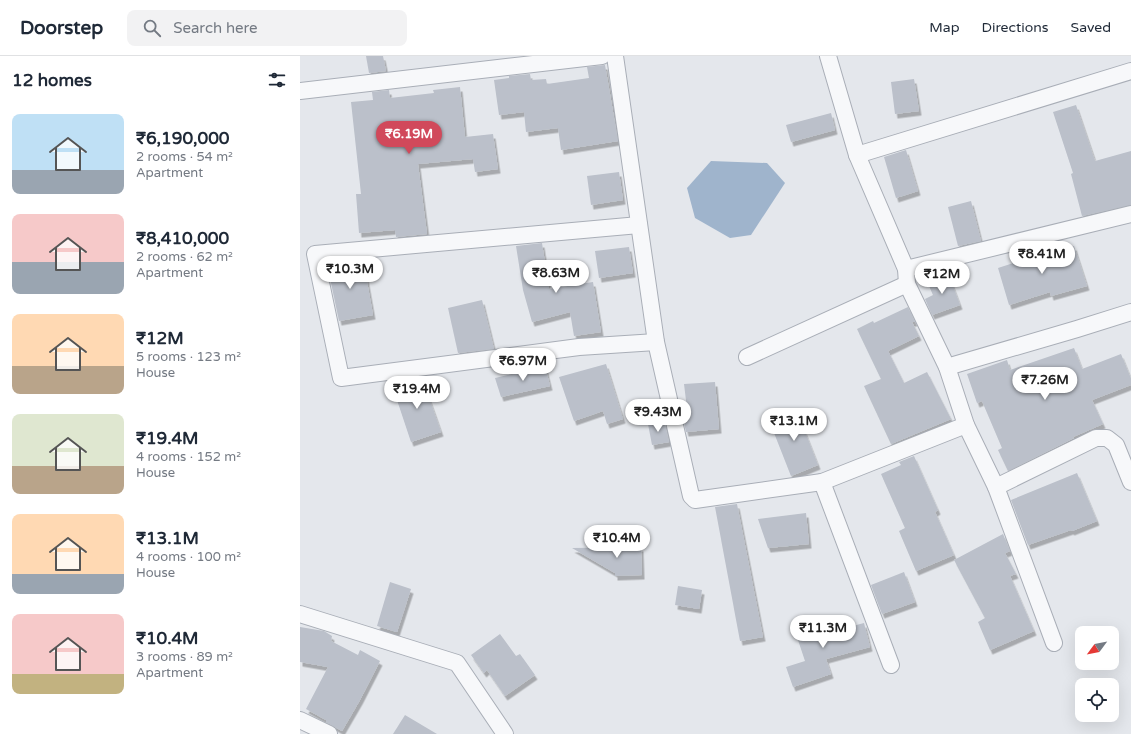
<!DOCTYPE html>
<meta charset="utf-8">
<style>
:root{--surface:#fff;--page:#f2f2f3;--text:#1f2937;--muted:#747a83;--line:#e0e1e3;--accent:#d1495b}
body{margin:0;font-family:"Varela Round",sans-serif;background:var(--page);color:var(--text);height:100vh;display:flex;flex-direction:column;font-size:15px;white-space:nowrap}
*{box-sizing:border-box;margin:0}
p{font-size:13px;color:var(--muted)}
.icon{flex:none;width:22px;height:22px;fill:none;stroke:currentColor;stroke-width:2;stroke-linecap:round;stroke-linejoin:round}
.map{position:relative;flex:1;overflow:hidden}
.panel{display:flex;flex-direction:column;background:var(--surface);width:300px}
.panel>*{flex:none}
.needle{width:26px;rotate:238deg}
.tools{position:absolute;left:775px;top:570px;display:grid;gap:8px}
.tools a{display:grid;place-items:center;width:44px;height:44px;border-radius:8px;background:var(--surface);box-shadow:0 4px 16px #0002;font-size:20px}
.price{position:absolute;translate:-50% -34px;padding:0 9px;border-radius:14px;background:#fff;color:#222;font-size:13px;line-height:26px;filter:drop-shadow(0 1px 2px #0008)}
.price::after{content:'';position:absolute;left:50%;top:24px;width:12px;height:9px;margin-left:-6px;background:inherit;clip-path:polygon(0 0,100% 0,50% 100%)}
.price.current{background:var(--accent);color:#fff}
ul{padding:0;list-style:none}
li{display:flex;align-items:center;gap:12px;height:100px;padding:0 12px}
li span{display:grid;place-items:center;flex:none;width:112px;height:80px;border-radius:8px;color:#555}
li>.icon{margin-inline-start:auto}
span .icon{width:48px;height:48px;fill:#fffc;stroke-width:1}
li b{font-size:17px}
h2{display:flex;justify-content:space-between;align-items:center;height:48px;padding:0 12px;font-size:17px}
header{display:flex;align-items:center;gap:24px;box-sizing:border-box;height:56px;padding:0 20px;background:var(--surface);border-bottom:1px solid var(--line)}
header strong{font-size:19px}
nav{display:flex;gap:22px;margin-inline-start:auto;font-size:14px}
.search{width:280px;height:36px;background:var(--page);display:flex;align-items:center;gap:10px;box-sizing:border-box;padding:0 14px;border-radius:8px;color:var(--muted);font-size:15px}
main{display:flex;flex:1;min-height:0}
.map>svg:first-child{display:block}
.water{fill:#9fb4cc}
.building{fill:#bbc0ca;filter:url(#shadow)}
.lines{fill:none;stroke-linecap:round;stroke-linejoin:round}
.street-casing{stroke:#a9aeb7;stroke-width:18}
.street{stroke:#f7f8fa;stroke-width:16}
</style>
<header>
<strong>Doorstep</strong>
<div class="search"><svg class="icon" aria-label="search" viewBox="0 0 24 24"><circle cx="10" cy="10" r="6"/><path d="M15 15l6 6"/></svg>Search here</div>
<nav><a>Map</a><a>Directions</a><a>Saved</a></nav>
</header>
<main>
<section class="panel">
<h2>12 homes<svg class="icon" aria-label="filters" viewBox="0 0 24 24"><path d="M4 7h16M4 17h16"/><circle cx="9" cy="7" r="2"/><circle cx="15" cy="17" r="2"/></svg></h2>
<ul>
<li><span style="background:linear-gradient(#bfe0f5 70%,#9aa5b1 0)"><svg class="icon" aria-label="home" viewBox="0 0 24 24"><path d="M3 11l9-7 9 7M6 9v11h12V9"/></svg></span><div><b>₹6,190,000</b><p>2 rooms · 54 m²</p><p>Apartment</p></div></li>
<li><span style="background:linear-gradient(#f6c9c9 60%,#9aa5b1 0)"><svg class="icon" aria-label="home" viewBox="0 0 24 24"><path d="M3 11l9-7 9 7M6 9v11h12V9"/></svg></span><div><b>₹8,410,000</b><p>2 rooms · 62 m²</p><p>Apartment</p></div></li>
<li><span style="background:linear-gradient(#ffd9b3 65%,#b9a48a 0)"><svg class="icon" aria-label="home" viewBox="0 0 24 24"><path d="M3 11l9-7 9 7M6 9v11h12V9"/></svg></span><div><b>₹12M</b><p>5 rooms · 123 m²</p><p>House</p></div></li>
<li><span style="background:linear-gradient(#dfe7d0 65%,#b9a48a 0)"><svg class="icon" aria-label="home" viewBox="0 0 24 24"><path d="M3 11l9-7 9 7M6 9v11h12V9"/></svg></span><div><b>₹19.4M</b><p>4 rooms · 152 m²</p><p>House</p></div></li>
<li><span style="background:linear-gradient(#ffd9b3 75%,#9aa5b1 0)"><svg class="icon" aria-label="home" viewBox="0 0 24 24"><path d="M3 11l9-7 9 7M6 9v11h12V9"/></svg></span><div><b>₹13.1M</b><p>4 rooms · 100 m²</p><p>House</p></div></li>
<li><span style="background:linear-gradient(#f6c9c9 75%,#c2b280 0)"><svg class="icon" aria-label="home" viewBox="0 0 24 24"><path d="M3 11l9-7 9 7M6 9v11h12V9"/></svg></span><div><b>₹10.4M</b><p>3 rooms · 89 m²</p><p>Apartment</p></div></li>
</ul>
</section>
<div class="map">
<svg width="831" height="678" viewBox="0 0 831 678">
<defs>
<filter id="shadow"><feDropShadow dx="2.5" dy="4.5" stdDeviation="0" flood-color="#0004"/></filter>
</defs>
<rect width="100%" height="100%" fill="#e4e7ec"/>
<path class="water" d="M411 105 467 107 485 127 451 179 430 182 395 162 387 132Z"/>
<g class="building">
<path d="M66 0H83L86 15 69 17Z"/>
<path d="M305 9 318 85 261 94 258 72 226 76 224 56 199 59 194 24 209 22V20L230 18 231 24 246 23 247 28 289 22 287 11Z"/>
<path d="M614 23 619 55 595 58 591 26Z"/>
<path d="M160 31 165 81 193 78 198 113 175 116 173 103 118 108 127 178 96 181 95 174 59 177 56 138H61L51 46 73 44 72 36 89 34 90 42 134 37 133 34Z"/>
<path d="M776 49 795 105 831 95V149L782 160 771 118 773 117 753 56Z"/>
<path d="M531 57 535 74 491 86 486 69Z"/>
<path d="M606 94 618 135 596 142 584 101Z"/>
<path d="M319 116 323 144 291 149 287 120Z"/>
<path d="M671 145 681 185 658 190 648 151Z"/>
<path d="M242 187 249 233 293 226 301 276 274 280 270 256 232 266 223 234 216 190Z"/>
<path d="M774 190 787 230 751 240 750 236 709 249 698 212 726 203 725 199 748 192 750 198Z"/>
<path d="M329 191 333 217 299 222 295 195Z"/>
<path d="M63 203 73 259 39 265 27 208Z"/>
<path d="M648 217 660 249 632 259 625 243 633 239 627 225Z"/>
<path d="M182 244 194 293 158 297 148 252Z"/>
<path d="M608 251 615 266H612L619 280 588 295 604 327 627 316 651 363 591 388 564 330 581 323 557 273 573 265 574 267Z"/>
<path d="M774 292 782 313 821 298 831 323V329L792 344 803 368 773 381 774 382 708 415 698 394 702 392 682 345 677 347 667 318 707 304 710 314Z"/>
<path d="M306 308 323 363 307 368 303 355 274 365 259 321Z"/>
<path d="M245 310 250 330 201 341 195 322Z"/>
<path d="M122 322 141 376 111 386 93 332Z"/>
<path d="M415 326 419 373 386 376 383 362 388 361 384 328Z"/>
<path d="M496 353 518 409 491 420 469 364Z"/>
<path d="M364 365 369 386 352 389 348 368Z"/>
<path d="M614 400 638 454 635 456 654 499 616 515 599 475 605 472 581 418 601 409 599 406Z"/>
<path d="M777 417 797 465 772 475 771 474 728 489 711 444Z"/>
<path d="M437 448 463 581 440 585 415 451Z"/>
<path d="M506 457 509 488 468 492 458 463Z"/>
<path d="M703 478 710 495 705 497 716 518 710 520 734 575 690 594 678 566 685 562 654 504Z"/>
<path d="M341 491 342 519 315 520V517L272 492Z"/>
<path d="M604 516 615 546 582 558 571 529Z"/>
<path d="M90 526 111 533 97 576 77 570Z"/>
<path d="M378 530 402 534 399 553 375 549Z"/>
<path d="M512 560 519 579 564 567 570 591 526 603 531 618 493 631 486 611 505 605 492 566Z"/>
<path d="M0 571 24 575 32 580 31 585 58 599 60 594 80 605 60 644 42 675 26 666V664L6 653 28 611 0 606Z"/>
<path d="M200 578 216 600 220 598 235 619 205 640 187 614 184 617 171 599Z"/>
<path d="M105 659 137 678H93Z"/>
</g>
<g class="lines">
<defs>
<g id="street">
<path d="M315 0 356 286 391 440 395 444 522 426 666 369"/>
<path d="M528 0 557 99 606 213 607 228 647 311 666 369 696 431 754 587"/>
<path d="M0 35 302 0"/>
<path d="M557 99 831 15"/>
<path d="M339 169 15 198 41 322 279 291 356 286"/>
<path d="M606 213 831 158"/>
<path d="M447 301 607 228"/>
<path d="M647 311 777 273 831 256"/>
<path d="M522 426 591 609"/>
<path d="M696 431 796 382H807L816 389 831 426"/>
<path d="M0 558 157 607 205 678"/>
<path d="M0 664 29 678"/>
</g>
</defs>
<use href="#street" class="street-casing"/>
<use href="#street" class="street"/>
</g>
</svg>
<div class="tools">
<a><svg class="needle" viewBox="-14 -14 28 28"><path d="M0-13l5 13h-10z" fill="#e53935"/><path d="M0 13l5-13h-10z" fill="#747a83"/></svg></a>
<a><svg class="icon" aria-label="locate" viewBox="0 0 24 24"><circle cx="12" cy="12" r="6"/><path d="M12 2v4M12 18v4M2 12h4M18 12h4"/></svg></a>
</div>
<b class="price current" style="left:109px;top:99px">₹6.19M</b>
<b class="price" style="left:742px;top:219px">₹8.41M</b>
<b class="price" style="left:50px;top:234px">₹10.3M</b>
<b class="price" style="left:256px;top:238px">₹8.63M</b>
<b class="price" style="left:642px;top:239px">₹12M</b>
<b class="price" style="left:223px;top:326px">₹6.97M</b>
<b class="price" style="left:745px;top:345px">₹7.26M</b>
<b class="price" style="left:117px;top:354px">₹19.4M</b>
<b class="price" style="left:358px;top:377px">₹9.43M</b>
<b class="price" style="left:494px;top:386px">₹13.1M</b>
<b class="price" style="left:317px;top:503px">₹10.4M</b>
<b class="price" style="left:523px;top:593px">₹11.3M</b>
</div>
</main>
